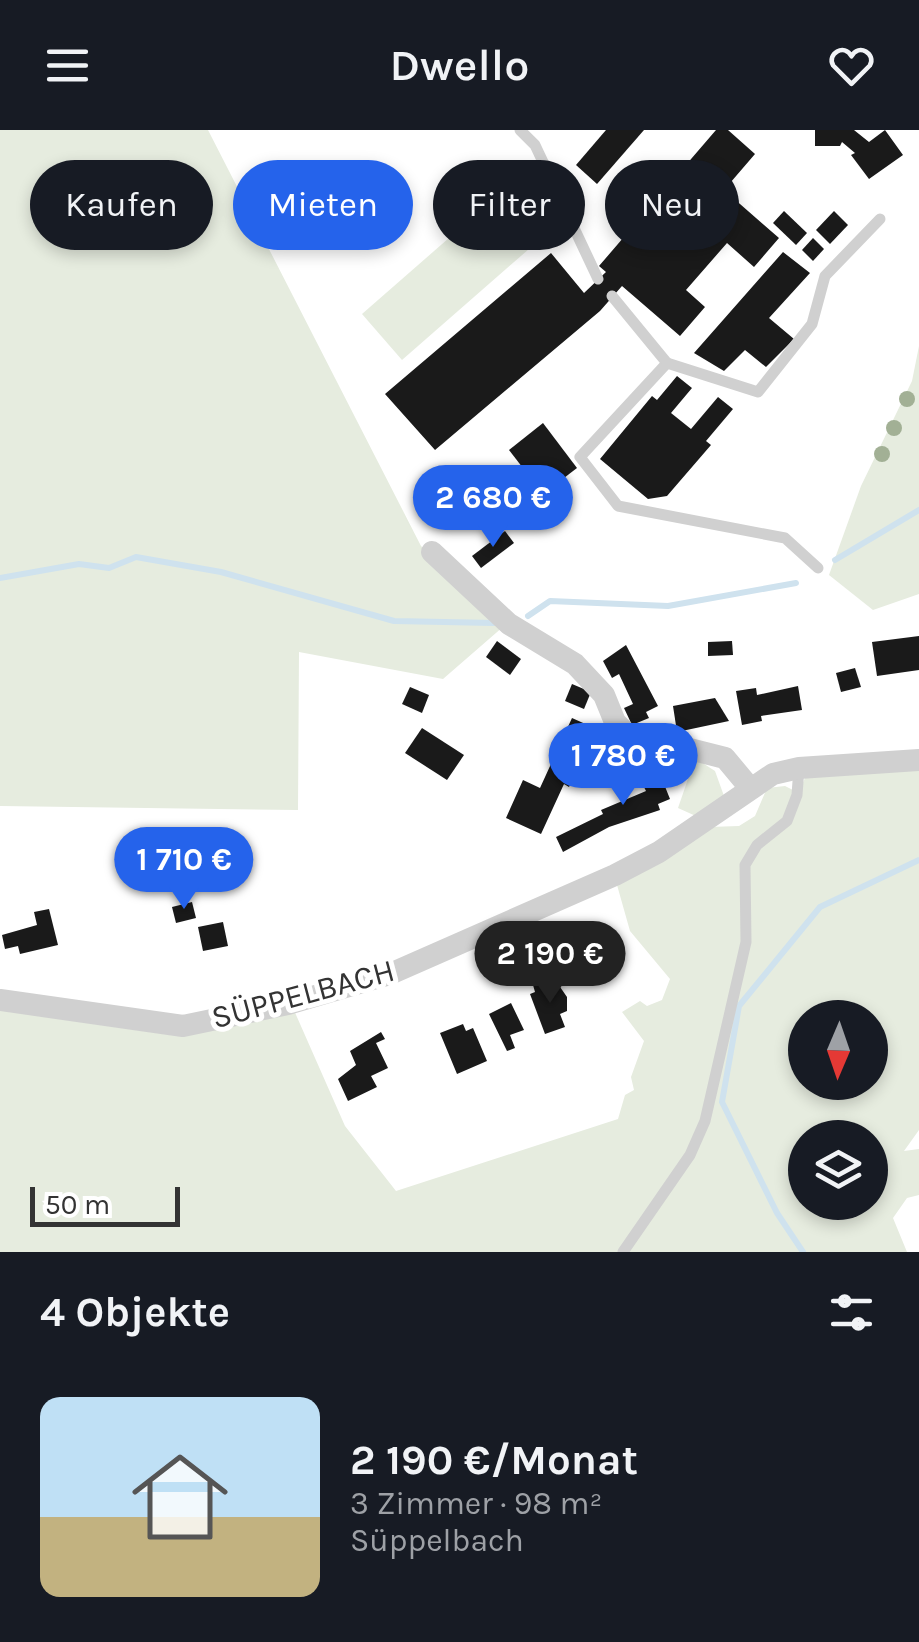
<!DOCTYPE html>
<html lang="de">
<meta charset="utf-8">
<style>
:root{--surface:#171b24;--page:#20242c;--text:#f1f3f6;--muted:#9ea1a6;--line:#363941;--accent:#2563eb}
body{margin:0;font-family:Karla,sans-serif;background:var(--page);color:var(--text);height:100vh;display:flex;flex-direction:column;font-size:38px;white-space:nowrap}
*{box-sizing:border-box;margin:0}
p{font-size:32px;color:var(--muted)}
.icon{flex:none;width:55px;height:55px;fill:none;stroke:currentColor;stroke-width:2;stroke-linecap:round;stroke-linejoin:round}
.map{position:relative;height:1122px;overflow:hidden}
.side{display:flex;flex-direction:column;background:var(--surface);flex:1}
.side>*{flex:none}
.guide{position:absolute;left:30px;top:30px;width:860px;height:90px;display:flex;gap:20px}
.needle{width:65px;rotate:182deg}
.tools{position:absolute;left:788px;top:870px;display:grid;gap:20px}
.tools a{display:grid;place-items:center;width:100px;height:100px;border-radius:50%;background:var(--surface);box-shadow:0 5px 15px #0003;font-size:50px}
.scale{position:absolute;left:30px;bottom:25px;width:150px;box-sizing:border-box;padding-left:10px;border:5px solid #333;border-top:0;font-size:28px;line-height:35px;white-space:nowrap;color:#333;-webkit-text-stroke:8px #fff;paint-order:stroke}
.price{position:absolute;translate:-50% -85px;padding:0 22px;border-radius:35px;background:var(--accent);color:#fff;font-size:32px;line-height:65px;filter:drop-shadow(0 2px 5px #0008)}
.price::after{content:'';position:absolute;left:50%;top:60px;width:30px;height:22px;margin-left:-15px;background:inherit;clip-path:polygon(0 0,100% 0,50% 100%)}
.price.selected{background:#222;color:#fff}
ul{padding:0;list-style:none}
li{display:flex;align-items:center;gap:30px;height:250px;padding:0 40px}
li+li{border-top:2px solid var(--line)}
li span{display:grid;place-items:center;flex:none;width:280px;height:200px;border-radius:20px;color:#555}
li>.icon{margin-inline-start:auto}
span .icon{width:120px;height:120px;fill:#fffc;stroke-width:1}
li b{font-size:42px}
h2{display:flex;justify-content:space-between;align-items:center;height:120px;padding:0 40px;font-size:42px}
.tag{padding:0 35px;border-radius:45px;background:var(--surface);box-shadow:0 5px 15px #0003;font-size:35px;line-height:90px}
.tag.selected{background:var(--accent);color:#fff}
header{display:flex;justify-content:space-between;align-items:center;height:130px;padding:0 40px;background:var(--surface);font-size:45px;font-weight:600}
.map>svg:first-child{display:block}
.green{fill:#e6ecdf;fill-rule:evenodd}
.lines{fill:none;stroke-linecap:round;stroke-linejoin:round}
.stream{stroke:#cfe2ee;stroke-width:6}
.building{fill:#1a1a1a}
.service{stroke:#d0d0d0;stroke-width:11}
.minor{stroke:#d0d0d0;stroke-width:22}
.tree{fill:#a2b095}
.labels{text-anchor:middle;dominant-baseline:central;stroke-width:10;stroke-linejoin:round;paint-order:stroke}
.street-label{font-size:32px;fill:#333;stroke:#fff}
</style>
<header><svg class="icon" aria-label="menu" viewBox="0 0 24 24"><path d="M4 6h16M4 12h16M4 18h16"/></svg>Dwello<svg class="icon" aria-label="heart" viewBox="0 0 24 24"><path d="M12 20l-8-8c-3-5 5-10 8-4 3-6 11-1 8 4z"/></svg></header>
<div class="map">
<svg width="919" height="1122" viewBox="0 0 919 1122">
<rect width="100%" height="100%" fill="#fff"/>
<g class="green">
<path d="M0 0H208L421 416 504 496 443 549 299 522 298 680 0 676Z"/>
<path d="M497 66 537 112 402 230 362 184Z"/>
<path d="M919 216V464L873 480 829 445 861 356 912 251Z"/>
<path d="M698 630 715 641 724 666 698 687 678 678 689 646 686 634Z"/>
<path d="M919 638V1000L904 1021 919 1019V1065L907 1068 893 1088 907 1122H0V876L182 899 293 878 345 996 396 1061 618 989 625 965 634 960 631 947 644 911 622 882 640 871 647 876 662 870 670 849 630 801 617 755 709 697 739 696 755 686 767 658 785 656 799 663 806 645ZM805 888H870V952H805ZM805 1008H870V1072H805Z"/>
</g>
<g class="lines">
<g class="stream">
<path d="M835 430 919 380"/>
<path d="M0 448 79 434 109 438 136 427 221 442 394 491 494 493"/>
<path d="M528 486 550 471 668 476 796 453"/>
<path d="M803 1122 777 1083 722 972 739 876 820 777 919 730"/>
</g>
</g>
<g class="building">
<path d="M606 0H644L597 54 576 35Z"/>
<path d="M716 0H728L755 24 724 60 779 108 754 137 727 113 686 160 705 177 680 206 622 156 600 181 435 320 385 264 551 123 584 163 606 142 599 136Z"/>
<path d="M815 0H854L869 12 885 0 903 25 869 49 851 25 855 23 842 12 840 16H815Z"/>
<path d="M784 81 807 103 796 115 773 93Z"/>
<path d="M834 81 848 95 830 114 816 100Z"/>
<path d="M813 108 824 119 813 131 802 120Z"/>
<path d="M783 122 810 143 769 188 794 209 766 237 745 220 724 241 694 223Z"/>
<path d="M677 246 692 258 671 283 691 299 718 267 733 279 706 311 711 315 667 366 648 369 600 329 652 266 657 270Z"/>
<path d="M543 293 577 338 543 364 509 320Z"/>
<path d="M505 401 514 413 481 438 472 426Z"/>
<path d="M919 506V540L877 546 872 512Z"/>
<path d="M497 511 521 529 510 545 486 527Z"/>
<path d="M732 511 733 525 708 526V512Z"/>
<path d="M626 515 658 576 646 582 649 588 632 595 624 578 633 574 619 544 612 548 603 531Z"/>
<path d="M855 538 861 557 841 562 836 543Z"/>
<path d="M572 554 591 562 584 579 565 571Z"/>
<path d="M798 556 802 580 761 586 762 591 742 595 736 561 756 558 757 565Z"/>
<path d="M410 557 429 565 422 583 402 574Z"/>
<path d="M715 568 729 591 677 602 673 576Z"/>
<path d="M572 588 601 601 591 622 586 619 569 657 564 654 541 704 506 688 523 650 540 658Z"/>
<path d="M422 598 464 625 447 650 405 623Z"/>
<path d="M654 629 670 669 658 674 660 680 609 697 563 722 556 707 603 684 601 680 646 661 634 637Z"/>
<path d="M192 772 196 788 176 793 172 777Z"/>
<path d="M49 779 58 815 20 824 18 816 5 819 2 805 37 795 34 782Z"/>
<path d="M223 792 228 816 203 821 198 797Z"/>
<path d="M596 797 606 819 577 833 566 812Z"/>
<path d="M526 822 535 847 499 854 492 837Z"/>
<path d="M545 851 548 857 558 854 567 867V881L560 884 565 897 545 904 530 864 535 862 533 855Z"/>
<path d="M511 873 524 900 510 905 515 918 507 921 489 884Z"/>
<path d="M463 894 466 901 473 898 487 931 457 944 440 903Z"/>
<path d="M381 902 385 909 376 913 388 938 371 946 377 957 348 971 338 949 356 935 350 921Z"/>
</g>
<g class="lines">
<g class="service">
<path d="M520 0 535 15 598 149"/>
<path d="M532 107 567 84"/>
<path d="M612 166 667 233 580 327 618 376 785 408 818 438"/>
<path d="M667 233 758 262 812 194 825 146 880 89"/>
<path d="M623 1122 690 1025 705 991 746 812 745 735 757 715 787 691 797 665 799 638"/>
</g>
<g class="minor">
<path d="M432 422 509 494 575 534 604 565 615 592 626 603 725 628 750 658"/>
<path d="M0 870 183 896 288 874 390 844 615 745 659 722 773 644 799 638 919 630"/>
</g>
</g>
<g class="tree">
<circle cx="907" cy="269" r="8"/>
<circle cx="894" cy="298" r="8"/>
<circle cx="882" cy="324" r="8"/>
</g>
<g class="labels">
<g class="street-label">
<text transform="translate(303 864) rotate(-15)">SÜPPELBACH</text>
</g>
</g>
</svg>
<div class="tools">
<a><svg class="needle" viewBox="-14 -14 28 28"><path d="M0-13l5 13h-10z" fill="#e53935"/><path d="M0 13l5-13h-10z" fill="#9ea1a6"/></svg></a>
<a><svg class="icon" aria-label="layers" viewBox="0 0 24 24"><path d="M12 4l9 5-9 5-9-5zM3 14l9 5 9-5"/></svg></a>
</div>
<div class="scale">50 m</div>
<b class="price" style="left:493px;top:420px">2 680 €</b>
<b class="price" style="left:623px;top:678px">1 780 €</b>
<b class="price" style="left:184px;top:782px">1 710 €</b>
<b class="price selected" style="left:550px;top:876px">2 190 €</b>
<div class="guide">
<a class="tag">Kaufen</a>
<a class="tag selected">Mieten</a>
<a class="tag">Filter</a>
<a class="tag">Neu</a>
</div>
</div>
<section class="side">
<h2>4 Objekte<svg class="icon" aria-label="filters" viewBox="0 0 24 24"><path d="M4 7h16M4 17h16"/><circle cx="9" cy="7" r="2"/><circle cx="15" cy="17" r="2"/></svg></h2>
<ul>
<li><span style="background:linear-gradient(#bfe0f5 60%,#c2b280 0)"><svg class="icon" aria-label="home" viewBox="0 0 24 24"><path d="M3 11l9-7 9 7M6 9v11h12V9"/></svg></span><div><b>2 190 €/Monat</b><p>3 Zimmer · 98 m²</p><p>Süppelbach</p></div></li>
</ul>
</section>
